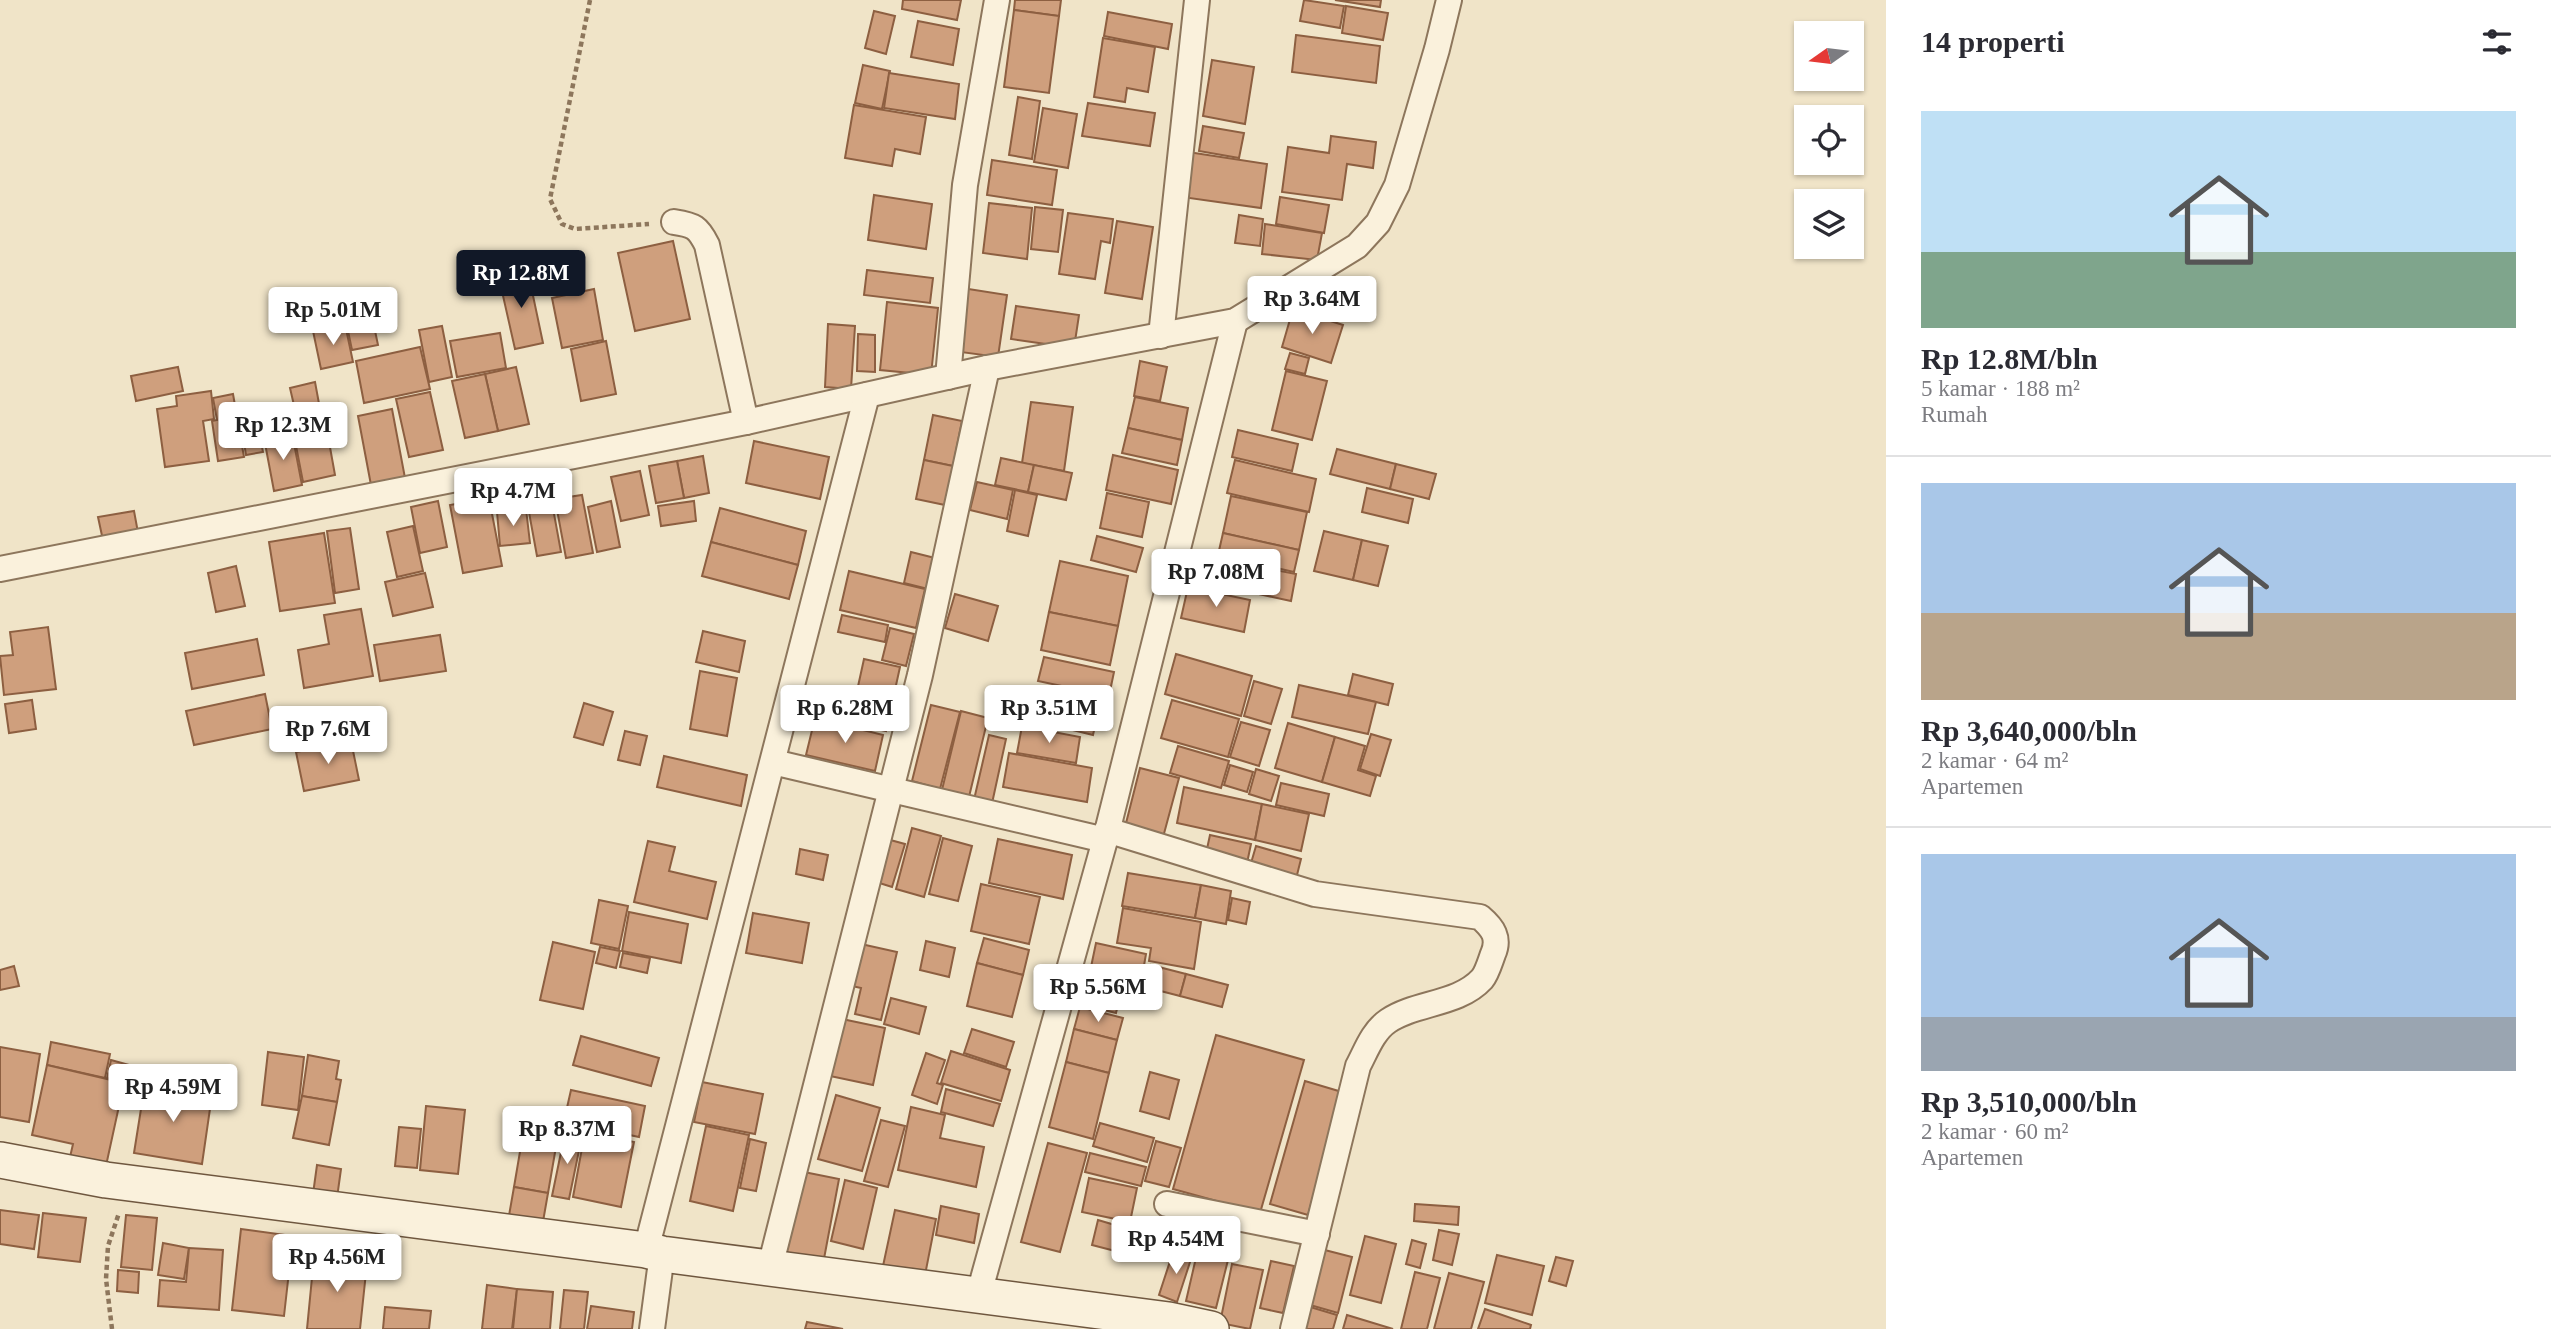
<!DOCTYPE html>
<html lang="id">
<meta charset="utf-8">
<style>
:root{--surface:#fff;--page:#f2f2f3;--text:#2b2b33;--muted:#7c7c81;--line:#e1e1e2;--accent:#111827}
body{margin:0;font-family:"Times New Roman",serif;background:var(--page);color:var(--text);height:100vh;display:flex;flex-direction:column;font-size:26px;white-space:nowrap}
*{box-sizing:border-box;margin:0}
p{font-size:23px;color:var(--muted)}
.icon{flex:none;width:38px;height:38px;fill:none;stroke:currentColor;stroke-width:2;stroke-linecap:round;stroke-linejoin:round}
.map{position:relative;flex:1;overflow:hidden}
.details{display:flex;flex-direction:column;background:var(--surface);width:665px}
.details>*{flex:none}
.needle{width:46px;rotate:256deg}
.buttons{position:absolute;left:1794px;top:21px;display:grid;gap:14px}
.buttons a{display:grid;place-items:center;width:70px;height:70px;border-radius:0px;background:var(--surface);box-shadow:0 2px 5px #0004;font-size:35px}
.price{position:absolute;translate:-50% -60px;padding:0 16px;border-radius:7px;background:#fff;color:#222;font-size:23px;line-height:46px;filter:drop-shadow(0 2px 4px #0008)}
.price::after{content:'';position:absolute;left:50%;top:42px;width:21px;height:16px;margin-left:-10px;background:inherit;clip-path:polygon(0 0,100% 0,50% 100%)}
.price.active{background:var(--accent);color:#fff}
ul{padding:0;list-style:none}
li{display:grid;align-content:center;gap:14px;height:371px;padding:0 35px}
li+li{border-top:2px solid var(--line)}
li span{display:grid;place-items:center;height:217px;border-radius:0px;color:#555}
li>.icon{margin-inline-start:auto}
span .icon{width:126px;height:126px;fill:#fffc;stroke-width:1}
li b{font-size:30px}
h2{display:flex;justify-content:space-between;align-items:center;height:84px;padding:0 35px;font-size:30px}
main{display:flex;flex:1;min-height:0}
.map>svg:first-child{display:block}
.building{fill:#cf9f7d;stroke:#8d5f41;stroke-width:2}
.lines{fill:none;stroke-linecap:round;stroke-linejoin:round}
.street-casing{stroke:#8d765c;stroke-width:28}
.secondary-casing{stroke:#6f573f;stroke-width:38}
.path{stroke:#8d765c;stroke-width:4.5;stroke-dasharray:5 3.5;stroke-linecap:butt}
.street{stroke:#faf1dc;stroke-width:24}
.secondary{stroke:#faf1dc;stroke-width:35}
</style>
<main>
<div class="map">
<svg width="1886" height="1329" viewBox="0 0 1886 1329">
<rect width="100%" height="100%" fill="#f0e4c8"/>
<g class="building">
<path d="M903 0H961L957 20 902 9Z"/>
<path d="M1015 0H1061L1059 16 1014 10Z"/>
<path d="M1304 0 1344 6 1340 28 1300 21Z"/>
<path d="M1335 0H1381L1380 7Z"/>
<path d="M1346 6 1388 13 1383 40 1342 33Z"/>
<path d="M1014 10 1059 16 1049 93 1004 87Z"/>
<path d="M874 11 895 16 886 54 865 48Z"/>
<path d="M1108 12 1172 24 1168 49 1104 36Z"/>
<path d="M918 21 959 29 953 65 911 57Z"/>
<path d="M1296 35 1380 46 1376 83 1292 72Z"/>
<path d="M1103 38 1155 47 1148 92 1127 88 1125 102 1094 97Z"/>
<path d="M1212 60 1254 67 1245 124 1203 116Z"/>
<path d="M863 65 890 71 882 109 855 103Z"/>
<path d="M889 73 959 84 955 119 884 108Z"/>
<path d="M1018 97 1040 101 1032 159 1009 155Z"/>
<path d="M1088 103 1155 113 1150 146 1082 136Z"/>
<path d="M854 105 926 117 920 154 895 149 892 166 845 158Z"/>
<path d="M1043 108 1077 114 1068 168 1034 162Z"/>
<path d="M1203 126 1244 133 1239 158 1199 151Z"/>
<path d="M1331 136 1376 142 1373 168 1347 164 1342 200 1282 192 1288 147 1329 153Z"/>
<path d="M1188 152 1267 164 1261 208 1182 197Z"/>
<path d="M992 160 1057 170 1052 205 987 195Z"/>
<path d="M874 195 932 204 926 249 868 240Z"/>
<path d="M1280 197 1329 205 1324 233 1276 224Z"/>
<path d="M989 203 1032 208 1027 259 983 253Z"/>
<path d="M1035 207 1063 210 1058 252 1031 249Z"/>
<path d="M1068 213 1113 219 1110 243 1101 241 1095 279 1059 274Z"/>
<path d="M1239 215 1263 219 1260 246 1235 243Z"/>
<path d="M1117 221 1153 227 1142 299 1105 293Z"/>
<path d="M1265 224 1322 233 1317 260 1262 254Z"/>
<path d="M673 241 690 319 635 331 618 253Z"/>
<path d="M867 270 933 278 930 303 864 295Z"/>
<path d="M528 272 543 343 515 349 499 278Z"/>
<path d="M962 288 1007 295 998 357 953 351Z"/>
<path d="M594 289 603 340 562 348 552 298Z"/>
<path d="M887 302 938 308 931 375 880 370Z"/>
<path d="M1016 306 1079 315 1074 348 1011 339Z"/>
<path d="M1293 309 1343 325 1331 363 1282 347Z"/>
<path d="M345 324 353 362 321 369 313 331Z"/>
<path d="M828 324 855 326 851 389 825 387Z"/>
<path d="M374 326 378 345 352 350 348 331Z"/>
<path d="M442 326 452 377 429 382 419 330Z"/>
<path d="M500 333 506 368 457 377 450 341Z"/>
<path d="M858 334 875 335V372L857 371Z"/>
<path d="M606 341 616 394 581 401 571 349Z"/>
<path d="M420 347 430 389 364 403 356 361Z"/>
<path d="M1290 353 1309 358 1305 374 1285 369Z"/>
<path d="M1140 361 1167 367 1160 401 1134 396Z"/>
<path d="M178 367 183 391 136 401 131 376Z"/>
<path d="M516 367 529 424 498 431 485 374Z"/>
<path d="M1286 371 1327 381 1312 440 1272 430Z"/>
<path d="M485 374 498 431 465 438 452 381Z"/>
<path d="M315 382 320 409 296 414 290 388Z"/>
<path d="M211 391 214 419 203 421 209 461 165 467 157 409 177 406 176 396Z"/>
<path d="M430 392 443 450 409 457 396 399Z"/>
<path d="M233 394 244 457 218 461 212 421 217 420 213 398Z"/>
<path d="M1135 397 1188 408 1182 440 1128 428Z"/>
<path d="M1031 402 1073 407 1064 471 1022 463Z"/>
<path d="M392 409 405 478 371 485 358 416Z"/>
<path d="M324 414 335 475 303 482 291 420Z"/>
<path d="M933 415 962 421 953 466 924 460Z"/>
<path d="M258 427 263 452 246 455 242 430Z"/>
<path d="M1128 428 1182 440 1177 465 1122 453Z"/>
<path d="M1238 430 1298 444 1292 471 1232 457Z"/>
<path d="M292 433 302 485 274 491 264 438Z"/>
<path d="M754 441 829 457 820 499 746 483Z"/>
<path d="M1337 449 1396 464 1390 489 1330 474Z"/>
<path d="M1113 455 1178 470 1171 504 1106 490Z"/>
<path d="M703 456 709 493 684 498 677 461Z"/>
<path d="M1001 458 1034 465 1028 492 995 485Z"/>
<path d="M924 460 953 466 945 505 916 499Z"/>
<path d="M1235 460 1316 479 1309 512 1227 493Z"/>
<path d="M677 461 684 498 656 503 649 466Z"/>
<path d="M1396 464 1436 474 1429 499 1390 489Z"/>
<path d="M1034 465 1072 473 1066 500 1028 492Z"/>
<path d="M640 471 649 515 621 521 611 477Z"/>
<path d="M977 482 1013 490 1007 519 970 510Z"/>
<path d="M1367 488 1413 499 1408 523 1362 512Z"/>
<path d="M1015 490 1037 495 1028 536 1007 531Z"/>
<path d="M550 492 561 552 537 556 526 496Z"/>
<path d="M1107 493 1149 502 1142 537 1100 528Z"/>
<path d="M582 495 593 553 566 558 555 499Z"/>
<path d="M1231 496 1307 512 1299 550 1223 533Z"/>
<path d="M489 498 502 566 463 573 450 505Z"/>
<path d="M438 501 447 547 420 553 411 507Z"/>
<path d="M611 501 620 547 597 552 588 507Z"/>
<path d="M694 501 696 521 661 526 658 506Z"/>
<path d="M720 508 806 531 798 565 711 542Z"/>
<path d="M526 509 530 543 500 546 497 512Z"/>
<path d="M134 511 139 538 104 545 98 517Z"/>
<path d="M413 526 423 571 397 577 387 532Z"/>
<path d="M350 528 359 589 335 593 327 531Z"/>
<path d="M1324 531 1362 540 1353 580 1314 571Z"/>
<path d="M324 533 335 603 280 611 269 542Z"/>
<path d="M1223 533 1299 550 1294 572 1218 555Z"/>
<path d="M1097 536 1143 548 1136 572 1091 560Z"/>
<path d="M1362 540 1388 546 1378 586 1353 580Z"/>
<path d="M711 542 798 565 789 599 702 576Z"/>
<path d="M911 552 935 558 928 589 904 583Z"/>
<path d="M1199 554 1259 567 1254 593 1194 581Z"/>
<path d="M1060 561 1128 576 1118 626 1049 612Z"/>
<path d="M236 566 245 606 216 612 208 573Z"/>
<path d="M1259 567 1296 574 1291 601 1254 593Z"/>
<path d="M849 571 925 589 916 628 840 610Z"/>
<path d="M425 573 433 607 393 616 385 582Z"/>
<path d="M1188 587 1250 600 1244 632 1181 618Z"/>
<path d="M955 594 998 606 988 641 945 628Z"/>
<path d="M361 609 373 676 304 688 298 650 329 644 324 615Z"/>
<path d="M1049 612 1118 626 1110 665 1041 650Z"/>
<path d="M842 615 888 625 885 642 838 632Z"/>
<path d="M48 627 56 689 4 695 0 656 13 655 10 632Z"/>
<path d="M890 628 914 634 906 666 882 660Z"/>
<path d="M703 631 745 641 739 672 696 662Z"/>
<path d="M440 635 446 671 380 681 374 645Z"/>
<path d="M257 639 264 675 192 689 185 653Z"/>
<path d="M1176 654 1252 676 1241 716 1165 694Z"/>
<path d="M1044 657 1114 672 1109 696 1038 681Z"/>
<path d="M864 659 900 667 886 731 850 723Z"/>
<path d="M700 671 737 678 727 736 690 729Z"/>
<path d="M1353 674 1393 684 1388 705 1348 695Z"/>
<path d="M1254 681 1282 689 1271 724 1244 716Z"/>
<path d="M1299 685 1376 702 1368 734 1292 717Z"/>
<path d="M1052 687 1101 699 1093 735 1044 723Z"/>
<path d="M265 694 272 729 194 745 186 711Z"/>
<path d="M32 700 36 729 9 733 5 704Z"/>
<path d="M1172 700 1239 719 1228 757 1161 738Z"/>
<path d="M584 703 613 712 603 745 574 737Z"/>
<path d="M931 705 960 712 940 789 912 781Z"/>
<path d="M961 711 988 718 968 801 941 794Z"/>
<path d="M815 718 883 735 875 771 806 755Z"/>
<path d="M1241 722 1270 730 1259 766 1230 757Z"/>
<path d="M1288 723 1335 737 1322 782 1275 768Z"/>
<path d="M1022 726 1080 737 1076 763 1017 753Z"/>
<path d="M625 731 647 736 640 765 618 760Z"/>
<path d="M1371 734 1391 740 1380 776 1360 769Z"/>
<path d="M989 735 1006 739 991 808 973 804Z"/>
<path d="M1335 737 1365 746 1358 770 1376 776 1370 796 1322 782Z"/>
<path d="M351 741 359 780 304 791 296 752Z"/>
<path d="M1178 746 1229 761 1221 788 1170 773Z"/>
<path d="M1009 753 1092 768 1087 802 1003 787Z"/>
<path d="M664 756 747 775 741 806 657 787Z"/>
<path d="M1230 765 1253 772 1247 792 1224 785Z"/>
<path d="M1140 768 1179 778 1162 841 1124 831Z"/>
<path d="M1256 769 1279 776 1271 801 1249 794Z"/>
<path d="M1281 783 1329 794 1324 816 1276 805Z"/>
<path d="M1184 787 1262 804 1255 840 1177 823Z"/>
<path d="M1262 804 1309 814 1301 851 1255 840Z"/>
<path d="M912 828 941 836 924 897 896 889Z"/>
<path d="M1210 835 1251 844 1246 868 1205 858Z"/>
<path d="M883 838 905 844 892 887 870 880Z"/>
<path d="M943 838 972 846 958 901 929 894Z"/>
<path d="M998 839 1072 855 1063 899 989 883Z"/>
<path d="M648 841 675 847 669 871 716 882 707 919 634 902Z"/>
<path d="M1256 846 1301 859 1295 883 1249 870Z"/>
<path d="M800 849 828 855 823 880 796 874Z"/>
<path d="M1128 873 1201 885 1195 918 1122 906Z"/>
<path d="M981 884 1040 897 1029 944 971 931Z"/>
<path d="M1201 885 1231 891 1226 924 1195 918Z"/>
<path d="M1232 898 1250 902 1246 924 1228 920Z"/>
<path d="M599 900 628 906 619 949 591 943Z"/>
<path d="M1123 908 1201 922 1194 969 1149 961 1151 948 1117 943Z"/>
<path d="M629 912 688 924 681 963 622 951Z"/>
<path d="M753 913 809 923 802 963 746 953Z"/>
<path d="M984 938 1029 950 1023 975 977 963Z"/>
<path d="M926 941 955 948 949 977 920 970Z"/>
<path d="M553 942 595 952 583 1009 540 1000Z"/>
<path d="M852 942 897 952 881 1020 855 1014 861 988 843 984Z"/>
<path d="M1096 943 1146 954 1142 977 1091 967Z"/>
<path d="M600 947 620 951 616 968 596 963Z"/>
<path d="M623 953 650 958 647 973 620 967Z"/>
<path d="M977 963 1023 975 1012 1017 967 1006Z"/>
<path d="M1151 965 1186 974 1180 996 1145 987Z"/>
<path d="M14 966 19 986 0 990V970Z"/>
<path d="M1088 974 1123 983 1116 1013 1080 1004Z"/>
<path d="M1186 974 1228 985 1222 1007 1180 996Z"/>
<path d="M891 998 926 1007 919 1034 884 1024Z"/>
<path d="M1080 1007 1123 1018 1117 1040 1074 1029Z"/>
<path d="M842 1019 885 1028 873 1085 830 1076Z"/>
<path d="M972 1029 1014 1042 1006 1067 964 1053Z"/>
<path d="M1074 1029 1117 1040 1109 1073 1066 1062Z"/>
<path d="M1216 1035 1304 1060 1260 1213 1173 1189Z"/>
<path d="M581 1036 659 1058 651 1086 573 1065Z"/>
<path d="M51 1042 110 1054 105 1078 47 1065Z"/>
<path d="M0 1047 40 1054 29 1122 0 1117Z"/>
<path d="M951 1051 1010 1070 1001 1101 941 1083Z"/>
<path d="M268 1052 304 1057 298 1110 262 1105Z"/>
<path d="M926 1053 945 1060 937 1083 943 1085 937 1104 912 1095Z"/>
<path d="M308 1055 339 1061 336 1079 341 1080 337 1102 302 1096Z"/>
<path d="M111 1060 129 1065 125 1082 107 1078Z"/>
<path d="M1066 1062 1109 1073 1093 1139 1049 1127Z"/>
<path d="M47 1065 124 1083 104 1175 68 1166 73 1144 32 1135Z"/>
<path d="M1150 1072 1179 1080 1169 1119 1140 1111Z"/>
<path d="M1305 1081 1342 1092 1308 1215 1270 1204Z"/>
<path d="M702 1082 763 1094 755 1134 694 1122Z"/>
<path d="M145 1084 212 1095 202 1164 134 1153Z"/>
<path d="M946 1089 1000 1104 993 1126 941 1112Z"/>
<path d="M571 1090 645 1106 639 1137 564 1121Z"/>
<path d="M836 1095 880 1108 862 1171 818 1159Z"/>
<path d="M302 1096 337 1102 329 1145 293 1138Z"/>
<path d="M426 1106 465 1110 458 1174 420 1170Z"/>
<path d="M911 1107 945 1115 940 1138 984 1147 976 1187 898 1170Z"/>
<path d="M527 1114 560 1120 557 1141 523 1134Z"/>
<path d="M881 1120 905 1126 888 1187 864 1181Z"/>
<path d="M1100 1123 1154 1138 1147 1162 1093 1146Z"/>
<path d="M706 1126 749 1135 733 1211 690 1201Z"/>
<path d="M399 1127 421 1129 417 1168 395 1166Z"/>
<path d="M585 1132 634 1142 621 1207 573 1197Z"/>
<path d="M565 1133 582 1136 569 1199 552 1196Z"/>
<path d="M523 1134 557 1141 548 1193 514 1187Z"/>
<path d="M750 1139 766 1143 756 1191 740 1188Z"/>
<path d="M1156 1141 1181 1148 1169 1187 1145 1181Z"/>
<path d="M1048 1143 1087 1153 1060 1252 1021 1242Z"/>
<path d="M1090 1153 1146 1167 1141 1186 1085 1172Z"/>
<path d="M317 1165 341 1169 337 1198 313 1194Z"/>
<path d="M794 1170 839 1179 823 1264 778 1256Z"/>
<path d="M1089 1178 1137 1188 1130 1222 1082 1212Z"/>
<path d="M845 1180 877 1188 863 1249 831 1241Z"/>
<path d="M514 1187 548 1193 541 1233 507 1227Z"/>
<path d="M1415 1204 1459 1207 1458 1225 1414 1221Z"/>
<path d="M941 1206 979 1214 974 1243 936 1235Z"/>
<path d="M0 1210 39 1215 34 1249 0 1244Z"/>
<path d="M895 1210 936 1219 925 1275 883 1266Z"/>
<path d="M43 1213 86 1218 80 1262 38 1257Z"/>
<path d="M126 1215 157 1218 152 1270 121 1267Z"/>
<path d="M1098 1220 1125 1228 1119 1252 1092 1245Z"/>
<path d="M241 1229 293 1236 284 1316 232 1310Z"/>
<path d="M1439 1230 1459 1234 1452 1265 1433 1260Z"/>
<path d="M1365 1236 1396 1244 1381 1303 1350 1295Z"/>
<path d="M1412 1240 1426 1244 1420 1268 1406 1264Z"/>
<path d="M163 1243 189 1248 184 1279 158 1275Z"/>
<path d="M189 1248 223 1250 219 1310 158 1306 160 1280 186 1282Z"/>
<path d="M1317 1248 1352 1257 1338 1313 1303 1303Z"/>
<path d="M1174 1249 1192 1256 1177 1302 1159 1295Z"/>
<path d="M1198 1249 1229 1256 1216 1308 1186 1301Z"/>
<path d="M1497 1255 1544 1266 1532 1315 1485 1303Z"/>
<path d="M314 1257 367 1263 360 1329H307Z"/>
<path d="M1556 1257 1573 1261 1566 1286 1549 1281Z"/>
<path d="M1271 1261 1294 1266 1283 1313 1260 1308Z"/>
<path d="M1232 1264 1263 1270 1250 1329 1220 1323Z"/>
<path d="M118 1270 139 1272 138 1293 117 1291Z"/>
<path d="M1415 1272 1440 1278 1427 1329H1401Z"/>
<path d="M1449 1273 1484 1282 1471 1329H1434Z"/>
<path d="M487 1285 517 1289 512 1329H482Z"/>
<path d="M517 1289 553 1292 550 1329H513Z"/>
<path d="M564 1290 588 1292 584 1329H560Z"/>
<path d="M591 1306 634 1312 632 1329H587Z"/>
<path d="M1307 1306 1337 1315 1333 1329H1300Z"/>
<path d="M385 1307 431 1311 429 1329H383Z"/>
<path d="M1485 1309 1531 1325 1530 1329H1478Z"/>
<path d="M1347 1315 1393 1329H1343Z"/>
<path d="M807 1322 843 1329H805Z"/>
</g>
<g class="lines">
<defs>
<g id="street">
<path d="M674 222C694 225 698 227 707 245L746 422"/>
<path d="M1161 336 1197 0"/>
<path d="M948 377 965 185 997 0"/>
<path d="M0 569 746 422 987 368 1235 321 1357 246 1378 223 1397 185 1437 49 1449 0"/>
<path d="M773 762 1105 840"/>
<path d="M1107 830 1315 894 1480 917C1493 928 1500 938 1493 954 1490 962 1487 973 1482 979 1458 1005 1416 1002 1388 1021 1373 1031 1366 1051 1358 1066L1293 1329"/>
<path d="M1167 1204 1317 1234"/>
<path d="M646 1250 867 395"/>
<path d="M770 1267 920 675 987 368"/>
<path d="M978 1297 1105 840 1235 321"/>
<path d="M652 1329 662 1254"/>
</g>
<path id="secondary" d="M0 1160 106 1180 646 1250 662 1254 1169 1320 1211 1329"/>
</defs>
<use href="#street" class="street-casing"/>
<use href="#secondary" class="secondary-casing"/>
<g class="path">
<path d="M590 0 550 199 562 224 575 229 649 224"/>
<path d="M112 1329 106 1279 108 1246 119 1213"/>
</g>
<use href="#street" class="street"/>
<use href="#secondary" class="secondary"/>
</g>
</svg>
<div class="buttons">
<a><svg class="needle" viewBox="-14 -14 28 28"><path d="M0-13l5 13h-10z" fill="#e53935"/><path d="M0 13l5-13h-10z" fill="#7c7c81"/></svg></a>
<a><svg class="icon" aria-label="locate" viewBox="0 0 24 24"><circle cx="12" cy="12" r="6"/><path d="M12 2v4M12 18v4M2 12h4M18 12h4"/></svg></a>
<a><svg class="icon" aria-label="layers" viewBox="0 0 24 24"><path d="M12 4l9 5-9 5-9-5zM3 14l9 5 9-5"/></svg></a>
</div>
<b class="price active" style="left:521px;top:310px">Rp 12.8M</b>
<b class="price" style="left:1312px;top:336px">Rp 3.64M</b>
<b class="price" style="left:333px;top:347px">Rp 5.01M</b>
<b class="price" style="left:283px;top:462px">Rp 12.3M</b>
<b class="price" style="left:513px;top:528px">Rp 4.7M</b>
<b class="price" style="left:1216px;top:609px">Rp 7.08M</b>
<b class="price" style="left:845px;top:745px">Rp 6.28M</b>
<b class="price" style="left:1049px;top:745px">Rp 3.51M</b>
<b class="price" style="left:328px;top:766px">Rp 7.6M</b>
<b class="price" style="left:1098px;top:1024px">Rp 5.56M</b>
<b class="price" style="left:173px;top:1124px">Rp 4.59M</b>
<b class="price" style="left:567px;top:1166px">Rp 8.37M</b>
<b class="price" style="left:1176px;top:1276px">Rp 4.54M</b>
<b class="price" style="left:337px;top:1294px">Rp 4.56M</b>
</div>
<section class="details">
<h2>14 properti<svg class="icon" aria-label="filters" viewBox="0 0 24 24"><path d="M4 7h16M4 17h16"/><circle cx="9" cy="7" r="2"/><circle cx="15" cy="17" r="2"/></svg></h2>
<ul>
<li><span style="background:linear-gradient(#bfe0f5 65%,#7fa58c 0)"><svg class="icon" aria-label="home" viewBox="0 0 24 24"><path d="M3 11l9-7 9 7M6 9v11h12V9"/></svg></span><div><b>Rp 12.8M/bln</b><p>5 kamar · 188 m²</p><p>Rumah</p></div></li>
<li><span style="background:linear-gradient(#a9c7e8 60%,#b9a48a 0)"><svg class="icon" aria-label="home" viewBox="0 0 24 24"><path d="M3 11l9-7 9 7M6 9v11h12V9"/></svg></span><div><b>Rp 3,640,000/bln</b><p>2 kamar · 64 m²</p><p>Apartemen</p></div></li>
<li><span style="background:linear-gradient(#a9c7e8 75%,#9aa5b1 0)"><svg class="icon" aria-label="home" viewBox="0 0 24 24"><path d="M3 11l9-7 9 7M6 9v11h12V9"/></svg></span><div><b>Rp 3,510,000/bln</b><p>2 kamar · 60 m²</p><p>Apartemen</p></div></li>
</ul>
</section>
</main>
